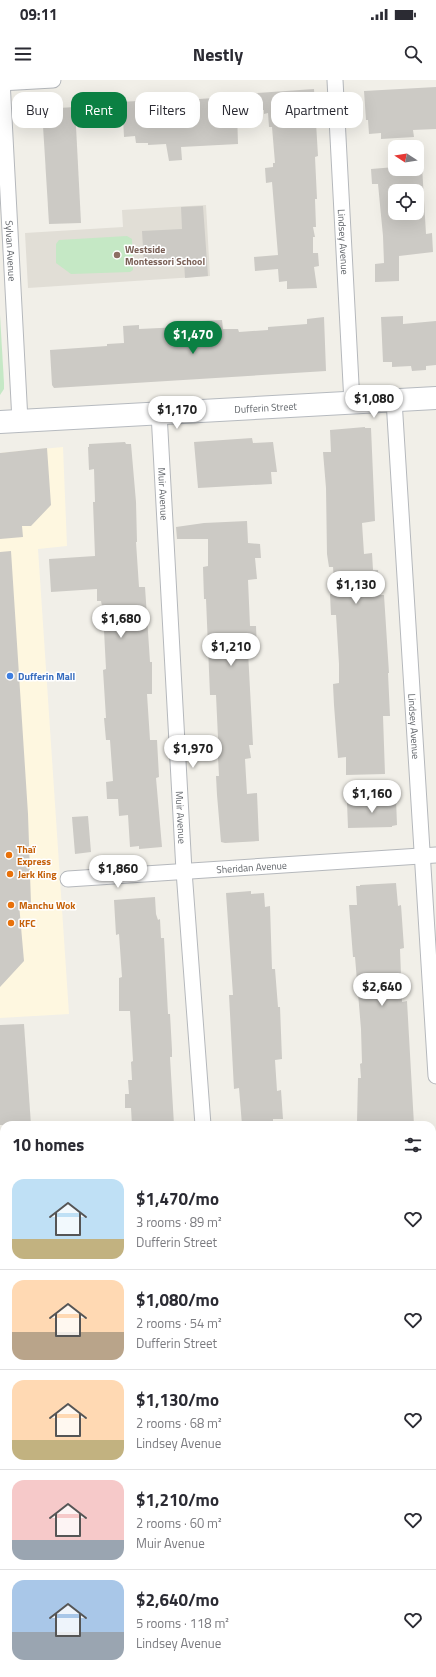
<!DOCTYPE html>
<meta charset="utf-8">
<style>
:root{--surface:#fff;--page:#f2f2f3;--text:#2b2b33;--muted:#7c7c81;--line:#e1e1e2;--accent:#0b8043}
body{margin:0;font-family:"Titillium Web",sans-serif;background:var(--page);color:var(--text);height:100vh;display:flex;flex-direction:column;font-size:15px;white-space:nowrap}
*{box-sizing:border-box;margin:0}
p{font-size:13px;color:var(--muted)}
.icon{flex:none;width:22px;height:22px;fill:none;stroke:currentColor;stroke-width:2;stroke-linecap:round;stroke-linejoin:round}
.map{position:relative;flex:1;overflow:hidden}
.details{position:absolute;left:0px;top:1041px;width:436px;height:556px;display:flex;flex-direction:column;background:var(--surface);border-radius:12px 12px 0 0;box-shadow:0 4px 16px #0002}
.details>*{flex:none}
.hud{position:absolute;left:12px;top:12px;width:412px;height:36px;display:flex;gap:8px}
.needle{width:26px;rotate:282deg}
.fabs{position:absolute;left:388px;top:60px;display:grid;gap:8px}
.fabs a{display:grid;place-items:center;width:36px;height:36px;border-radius:8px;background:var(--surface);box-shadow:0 4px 16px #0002;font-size:20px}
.price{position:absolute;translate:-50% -34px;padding:0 9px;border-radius:14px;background:#fff;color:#222;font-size:13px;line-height:26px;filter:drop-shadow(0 1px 2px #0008)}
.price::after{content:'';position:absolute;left:50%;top:24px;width:12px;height:9px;margin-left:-6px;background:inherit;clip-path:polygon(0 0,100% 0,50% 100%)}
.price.current{background:var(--accent);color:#fff}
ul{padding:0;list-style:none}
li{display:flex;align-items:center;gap:12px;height:100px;padding:0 12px}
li+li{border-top:1px solid var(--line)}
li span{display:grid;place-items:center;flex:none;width:112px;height:80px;border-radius:12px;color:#555}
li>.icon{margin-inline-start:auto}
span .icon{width:48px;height:48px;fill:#fffc;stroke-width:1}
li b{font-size:17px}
h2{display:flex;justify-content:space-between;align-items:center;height:48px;padding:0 12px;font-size:17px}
.chip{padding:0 14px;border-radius:12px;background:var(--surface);box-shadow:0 4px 16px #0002;font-size:14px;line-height:36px}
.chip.current{background:var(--accent);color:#fff}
.status{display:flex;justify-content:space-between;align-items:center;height:28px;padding:0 20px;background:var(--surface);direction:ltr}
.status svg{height:11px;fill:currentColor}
header{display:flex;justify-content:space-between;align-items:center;height:52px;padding:0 12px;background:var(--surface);font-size:18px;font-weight:700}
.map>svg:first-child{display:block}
.commercial{fill:#fef7e0}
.education{fill:#e1ded6}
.green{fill:#c5e8c5}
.building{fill:#cccac5;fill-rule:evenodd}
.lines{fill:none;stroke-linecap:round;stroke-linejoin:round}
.minor-casing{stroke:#b5b8bc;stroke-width:17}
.secondary-casing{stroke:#b6babf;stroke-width:24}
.minor{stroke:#fff;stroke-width:15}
.secondary{stroke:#fff;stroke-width:22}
.education-dot{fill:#8d6e63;stroke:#fff;stroke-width:1.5}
.shop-dot{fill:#3f7fe0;stroke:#fff;stroke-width:1.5}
.food-dot{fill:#e8710a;stroke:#fff;stroke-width:1.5}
.labels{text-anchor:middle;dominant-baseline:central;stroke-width:3;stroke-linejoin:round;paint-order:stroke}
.street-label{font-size:10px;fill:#5f6368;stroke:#fff}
.education-label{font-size:10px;font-weight:bold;fill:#785e54;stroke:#fff;text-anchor:start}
.shop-label{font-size:10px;font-weight:bold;fill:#366cbe;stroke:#fff;text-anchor:start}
.food-label{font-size:10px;font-weight:bold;fill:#c56008;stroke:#fff;text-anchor:start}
</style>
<div class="status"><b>09:11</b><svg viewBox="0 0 49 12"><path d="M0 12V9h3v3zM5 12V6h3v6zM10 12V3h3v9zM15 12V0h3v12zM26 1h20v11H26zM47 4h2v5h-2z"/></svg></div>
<header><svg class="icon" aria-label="menu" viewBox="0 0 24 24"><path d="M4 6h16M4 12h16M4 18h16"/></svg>Nestly<svg class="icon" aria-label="search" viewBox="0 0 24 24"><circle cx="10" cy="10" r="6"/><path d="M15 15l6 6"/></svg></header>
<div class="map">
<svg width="436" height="1597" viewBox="0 0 436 1597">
<rect width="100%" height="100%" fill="#f1efe8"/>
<path class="commercial" d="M63 367 67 466 38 469 69 934 0 938V373Z"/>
<path class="education" d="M206 125 210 196 28 208 25 153 123 147 122 130Z"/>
<g class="green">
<path d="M127 156 132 159 133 190 130 192 71 194 56 183V164L59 160Z"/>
<path d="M0 235 4 303V309L0 315Z"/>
</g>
<g class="building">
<path d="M436 7V49L413 50 414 57 381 59V53L369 54 368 40H366L364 11Z"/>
<path d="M314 9 318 76 315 77 317 119H315L316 147H313L315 157H313V173H318L319 186 314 187 317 208 287 209V201L279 202 278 189 255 191 254 177 278 175 272 102 266 103 265 88 273 87V83H275L272 47H269L268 33 264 34V30L237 32 238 64 181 67 182 80 169 81 166 64 148 65V63H136L135 56 124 57 123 38 100 39 99 23 138 21 139 23 170 21 243 16V14Z"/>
<path d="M75 27 81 143 49 144 42 29Z"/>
<path d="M422 86 426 154 432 153 433 172 399 176V201L375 202V184L384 183 383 156 378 104H372L371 89 395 87V89H417V87ZM395 111H417V133H395Z"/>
<path d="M203 126 208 196 185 198 184 181 144 184 142 151 182 149 181 127Z"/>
<path d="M403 236V244L436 241V285L426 286V290L412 291 411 286 392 287V282H383L381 237Z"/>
<path d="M324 237 326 291 54 308 52 305 50 270 107 266V264L124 263 123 246 139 245V249L181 247V242L222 240 223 249H238L239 252 268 250V247L307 244V239Z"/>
<path d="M365 347V348H371L375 441 362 443 364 474 372 473 373 490H378L379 515H384L389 593H388L390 636H383L385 694 346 695V677L338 678 334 625 333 604 339 603V584L336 535H331L330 514H335L333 487H329L327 474 326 408 323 372H331L330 350Z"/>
<path d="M252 358 253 363 273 362 277 392H271L272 404 198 408 194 362Z"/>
<path d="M125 362 126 364H131L136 422 137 462H136L139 507H145L150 582H152V614H147L150 660H157L159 697 156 698 162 767 139 769V766L130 767 128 735 119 736 118 719H107L106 702 113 701 110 660H106L104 638H106L103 590 106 589 103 531 101 521H97V509L51 512 49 479 95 476 93 422H95L94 389 89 390 88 367H89V364Z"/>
<path d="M47 368 51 425 31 446H22L23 457 0 459V373Z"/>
<path d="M247 441 248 463 260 464 261 478H255L257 499 248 500 250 546H256L257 571 248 572 253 665H249L251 678 245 679 247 714 257 713 259 761 225 763 221 762 217 715 216 696H219L217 658H218L216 615H210L206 519H204L203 487 208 486V459H177L176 447 204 443Z"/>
<path d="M11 471 28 734 31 824H19L24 881 0 907V472Z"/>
<path d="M396 719 397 745 392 746V747L348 748 347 722Z"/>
<path d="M88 736 91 772 75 774 72 737Z"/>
<path d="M396 803 398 826 401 825 404 868 400 869 402 922 407 921 414 1045H385V1041L357 1042 358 998H361L360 984 362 983 361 949 355 877H353L349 825H357L356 806H360V805Z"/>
<path d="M251 811V814L264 813 265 827 270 826 272 889H275L278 927H280L282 979 275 980 277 1011 281 1010 283 1039H273V1045H242L239 1008 234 1009 229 915H233L226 813Z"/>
<path d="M155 817 156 834 158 840 160 839 161 858H164L168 934H170L172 970V977H170L174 1045H132L131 1028H125V1014H129L128 1000H132L131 982 133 981 130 931H119V898L122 897 119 854 116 855 114 820Z"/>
<path d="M24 944 31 1045H0V945Z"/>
</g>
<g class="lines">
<defs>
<g id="minor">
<path id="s1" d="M2 0 20 341"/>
<path id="s2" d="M335 0 352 323"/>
<path d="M0 3 53 0"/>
<path id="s3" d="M394 320 436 996"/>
<path id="s4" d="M159 333 184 791 203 1045"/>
<path id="s5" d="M68 799 436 775"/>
<path d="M432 1182H436"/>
<path d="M0 1210H4"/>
<path d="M432 1460H436"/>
<path d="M0 1487H4"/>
</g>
<g id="secondary">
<path id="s6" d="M0 342 436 318"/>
</g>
</defs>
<use href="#minor" class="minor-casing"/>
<use href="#secondary" class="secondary-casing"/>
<use href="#minor" class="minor"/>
<use href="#secondary" class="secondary"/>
</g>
<circle class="education-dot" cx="117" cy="175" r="4"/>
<circle class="shop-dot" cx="10" cy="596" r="4"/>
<g class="food-dot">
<circle cx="9" cy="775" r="4"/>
<circle cx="10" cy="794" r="4"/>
<circle cx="11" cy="825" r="4"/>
<circle cx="11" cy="843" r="4"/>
</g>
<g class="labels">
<g class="street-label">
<text stroke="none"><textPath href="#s2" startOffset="162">Lindsey Avenue</textPath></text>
<text stroke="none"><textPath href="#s1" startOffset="171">Sylvan Avenue</textPath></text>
<text stroke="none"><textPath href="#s6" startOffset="266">Dufferin Street</textPath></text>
<text stroke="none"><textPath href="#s4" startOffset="81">Muir Avenue</textPath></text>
<text stroke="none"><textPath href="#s3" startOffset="327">Lindsey Avenue</textPath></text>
<text stroke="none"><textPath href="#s4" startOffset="405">Muir Avenue</textPath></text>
<text stroke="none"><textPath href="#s5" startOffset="184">Sheridan Avenue</textPath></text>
</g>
<g class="education-label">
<text x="125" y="169">Westside<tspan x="125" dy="12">Montessori School</tspan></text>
</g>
<g class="shop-label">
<text x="18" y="596">Dufferin Mall</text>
</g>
<g class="food-label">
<text x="17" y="769">Thaï<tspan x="17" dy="12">Express</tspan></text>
<text x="18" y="794">Jerk King</text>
<text x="19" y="825">Manchu Wok</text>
<text x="19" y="843">KFC</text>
</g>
</g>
</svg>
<div class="fabs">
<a><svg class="needle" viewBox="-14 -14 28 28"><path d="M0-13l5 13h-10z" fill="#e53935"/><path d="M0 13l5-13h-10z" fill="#7c7c81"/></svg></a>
<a><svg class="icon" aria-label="locate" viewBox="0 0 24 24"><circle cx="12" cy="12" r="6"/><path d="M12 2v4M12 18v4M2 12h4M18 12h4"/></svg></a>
</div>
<b class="price current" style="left:193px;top:275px">$1,470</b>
<b class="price" style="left:374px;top:339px">$1,080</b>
<b class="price" style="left:177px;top:350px">$1,170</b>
<b class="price" style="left:356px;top:525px">$1,130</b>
<b class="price" style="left:121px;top:559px">$1,680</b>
<b class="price" style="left:231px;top:587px">$1,210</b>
<b class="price" style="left:193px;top:689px">$1,970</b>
<b class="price" style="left:372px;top:734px">$1,160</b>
<b class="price" style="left:118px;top:809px">$1,860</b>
<b class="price" style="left:382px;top:927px">$2,640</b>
<div class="hud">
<a class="chip">Buy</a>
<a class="chip current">Rent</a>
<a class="chip">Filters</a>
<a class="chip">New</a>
<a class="chip">Apartment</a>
</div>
<section class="details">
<h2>10 homes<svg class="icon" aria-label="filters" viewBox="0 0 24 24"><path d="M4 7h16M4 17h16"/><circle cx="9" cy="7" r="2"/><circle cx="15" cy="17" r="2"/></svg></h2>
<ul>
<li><span style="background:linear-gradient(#bfe0f5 75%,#c2b280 0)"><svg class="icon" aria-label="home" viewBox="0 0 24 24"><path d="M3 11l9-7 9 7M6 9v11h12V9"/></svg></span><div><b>$1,470/mo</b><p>3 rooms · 89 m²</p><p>Dufferin Street</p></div><svg class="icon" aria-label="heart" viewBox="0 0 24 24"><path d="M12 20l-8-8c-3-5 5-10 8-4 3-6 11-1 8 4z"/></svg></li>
<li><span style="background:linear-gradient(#ffd9b3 65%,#b9a48a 0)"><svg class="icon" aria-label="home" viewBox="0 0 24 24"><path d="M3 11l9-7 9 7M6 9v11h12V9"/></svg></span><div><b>$1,080/mo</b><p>2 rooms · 54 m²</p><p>Dufferin Street</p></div><svg class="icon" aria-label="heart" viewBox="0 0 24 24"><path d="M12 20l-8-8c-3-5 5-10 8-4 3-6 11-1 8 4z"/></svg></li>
<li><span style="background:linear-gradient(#ffd9b3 75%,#c2b280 0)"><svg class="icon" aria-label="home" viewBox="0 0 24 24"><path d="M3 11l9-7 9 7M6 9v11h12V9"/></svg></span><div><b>$1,130/mo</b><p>2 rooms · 68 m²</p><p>Lindsey Avenue</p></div><svg class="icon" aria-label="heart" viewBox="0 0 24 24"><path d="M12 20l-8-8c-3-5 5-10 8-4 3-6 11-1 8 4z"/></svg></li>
<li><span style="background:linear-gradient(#f6c9c9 75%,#9aa5b1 0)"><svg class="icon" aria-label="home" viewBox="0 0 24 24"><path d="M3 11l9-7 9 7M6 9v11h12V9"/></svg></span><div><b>$1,210/mo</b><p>2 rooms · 60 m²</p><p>Muir Avenue</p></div><svg class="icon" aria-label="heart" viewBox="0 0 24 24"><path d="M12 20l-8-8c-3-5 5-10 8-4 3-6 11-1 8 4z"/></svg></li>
<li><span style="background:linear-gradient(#a9c7e8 65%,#9aa5b1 0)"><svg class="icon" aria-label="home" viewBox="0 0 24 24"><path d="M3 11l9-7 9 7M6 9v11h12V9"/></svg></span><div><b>$2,640/mo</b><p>5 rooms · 118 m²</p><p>Lindsey Avenue</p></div><svg class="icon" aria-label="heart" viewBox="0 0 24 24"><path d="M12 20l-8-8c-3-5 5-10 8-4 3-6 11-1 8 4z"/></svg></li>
</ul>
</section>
</div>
